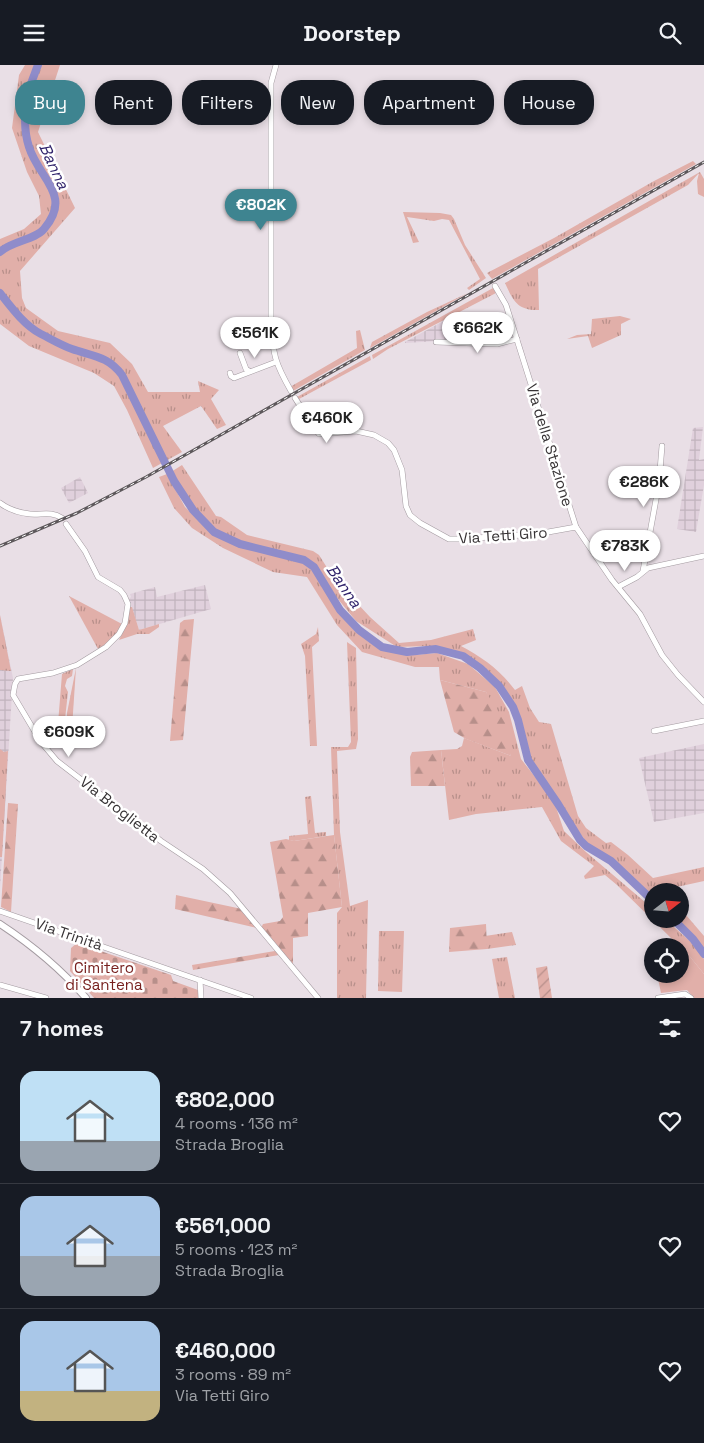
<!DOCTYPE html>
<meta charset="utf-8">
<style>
:root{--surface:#171b24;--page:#20242c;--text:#f1f3f6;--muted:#9ea1a6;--line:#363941;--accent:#3e8490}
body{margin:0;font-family:"Space Grotesk",sans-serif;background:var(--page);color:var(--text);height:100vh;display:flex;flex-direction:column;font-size:19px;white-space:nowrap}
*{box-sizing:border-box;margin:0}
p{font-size:16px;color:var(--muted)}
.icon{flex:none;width:28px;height:28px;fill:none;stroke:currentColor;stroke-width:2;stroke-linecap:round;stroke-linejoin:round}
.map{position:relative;height:933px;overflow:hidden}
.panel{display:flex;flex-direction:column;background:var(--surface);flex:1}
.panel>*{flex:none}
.banner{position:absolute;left:15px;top:15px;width:675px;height:45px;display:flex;gap:10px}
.needle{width:32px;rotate:73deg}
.tools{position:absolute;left:644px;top:818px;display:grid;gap:10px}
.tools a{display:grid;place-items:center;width:45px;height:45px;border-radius:50%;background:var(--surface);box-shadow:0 2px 8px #0003;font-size:25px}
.price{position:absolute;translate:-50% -42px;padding:0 11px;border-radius:18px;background:#fff;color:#222;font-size:16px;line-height:32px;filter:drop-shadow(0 1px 2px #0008)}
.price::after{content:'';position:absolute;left:50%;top:30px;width:15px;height:11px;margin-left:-8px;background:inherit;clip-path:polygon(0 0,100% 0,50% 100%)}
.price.selected{background:var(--accent);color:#fff}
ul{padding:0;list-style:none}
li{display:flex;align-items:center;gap:15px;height:125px;padding:0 20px}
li+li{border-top:1px solid var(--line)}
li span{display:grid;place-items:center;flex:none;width:140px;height:100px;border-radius:15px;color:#555}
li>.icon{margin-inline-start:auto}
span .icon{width:60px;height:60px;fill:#fffc;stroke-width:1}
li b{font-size:21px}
h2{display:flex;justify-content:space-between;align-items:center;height:60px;padding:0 20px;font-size:21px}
.pill{padding:0 18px;border-radius:20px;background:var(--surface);box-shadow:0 2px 8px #0003;font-size:18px;line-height:45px}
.pill.selected{background:var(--accent);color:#fff}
header{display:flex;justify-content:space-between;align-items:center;height:65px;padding:0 20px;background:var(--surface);font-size:22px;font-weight:800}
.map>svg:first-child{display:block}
.industrial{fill:url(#industrial-grid)}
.grass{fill:url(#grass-tufts)}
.forest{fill:url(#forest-firs)}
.cemetery{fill:url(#cemetery-stones)}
.garden{fill:url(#garden-furrows)}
.pitch{fill:#e1afa9}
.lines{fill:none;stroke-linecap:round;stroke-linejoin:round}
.river{stroke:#8f8cca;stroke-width:8}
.minor-casing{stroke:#a39aa0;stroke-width:6}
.major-casing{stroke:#a39aa0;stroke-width:8}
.minor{stroke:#fff;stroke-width:5}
.major{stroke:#fff;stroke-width:6}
.rail-casing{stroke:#5d585b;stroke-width:3}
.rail{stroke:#fff;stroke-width:1;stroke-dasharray:4;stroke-linecap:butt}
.labels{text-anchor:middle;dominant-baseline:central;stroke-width:5;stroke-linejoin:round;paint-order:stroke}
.street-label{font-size:15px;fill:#373335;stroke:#fff}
.park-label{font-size:15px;fill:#77201e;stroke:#fff}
.water-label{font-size:16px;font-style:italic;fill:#30236b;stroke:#fff}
</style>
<header><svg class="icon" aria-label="menu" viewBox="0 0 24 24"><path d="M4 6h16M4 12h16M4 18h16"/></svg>Doorstep<svg class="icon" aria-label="search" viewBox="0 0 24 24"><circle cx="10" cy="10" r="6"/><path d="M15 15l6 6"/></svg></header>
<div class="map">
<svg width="704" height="933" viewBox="0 0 704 933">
<defs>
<pattern id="industrial-grid" width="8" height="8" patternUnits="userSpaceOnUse" patternTransform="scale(1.25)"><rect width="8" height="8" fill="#e0d0dc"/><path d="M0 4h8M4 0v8" fill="none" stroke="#c1b3bd"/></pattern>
<pattern id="grass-tufts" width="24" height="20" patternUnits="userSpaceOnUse" patternTransform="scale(1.25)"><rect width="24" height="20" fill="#e1afa9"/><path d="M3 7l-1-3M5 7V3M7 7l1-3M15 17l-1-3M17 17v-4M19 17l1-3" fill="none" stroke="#b78f8a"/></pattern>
<pattern id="forest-firs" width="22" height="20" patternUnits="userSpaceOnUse" patternTransform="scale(1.25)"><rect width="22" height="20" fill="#e1afa9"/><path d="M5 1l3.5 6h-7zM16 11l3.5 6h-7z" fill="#b78f8a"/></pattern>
<pattern id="cemetery-stones" width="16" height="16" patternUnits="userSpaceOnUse" patternTransform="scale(1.25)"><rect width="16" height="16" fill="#e1afa9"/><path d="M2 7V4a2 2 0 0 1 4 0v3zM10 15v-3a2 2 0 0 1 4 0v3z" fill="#b78f8a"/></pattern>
<pattern id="garden-furrows" width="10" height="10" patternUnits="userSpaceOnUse" patternTransform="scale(1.25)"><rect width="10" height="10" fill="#e1afa9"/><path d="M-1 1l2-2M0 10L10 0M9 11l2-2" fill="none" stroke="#b78f8a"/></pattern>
</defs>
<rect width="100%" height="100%" fill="#e9dfe6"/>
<g class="industrial">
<path d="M447 254 456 275 405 278V277Z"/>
<path d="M703 362 699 395 704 394V420L696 467 677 464 693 363Z"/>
<path d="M80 412 88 428 69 438 61 423Z"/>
<path d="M205 520 211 544 139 565 129 534 131 532 130 529 155 522 157 532Z"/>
<path d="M0 550 13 613 0 823Z"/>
<path d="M704 679V748L654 757 639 693Z"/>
</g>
<g class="grass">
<path d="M25 0H60L38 67 75 143 20 206 22 233 26 243 58 266 110 278 132 299 148 327H200L198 316 219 325 211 334 226 360 217 364 201 341 163 361 182 387 153 403 127 345 114 321 94 308 29 281 0 259V174L24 164 41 149 39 131 27 107 12 63 19 10Z"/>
<path d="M693 96 696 99 492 214 487 208 554 173 654 116Z"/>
<path d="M700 107 704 114V132L698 129 697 116 699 108 688 120 538 204 539 245C518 246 513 236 505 218Z"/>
<path d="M403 147 440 148 451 150 454 154 465 180 486 213 469 225 467 223 480 214 449 155 442 154 434 156 407 152 419 177 413 178Z"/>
<path d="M493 223 496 228 388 284 373 294 372 290Z"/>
<path d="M468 228 370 283 372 277 427 247Z"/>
<path d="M620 251 631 254 621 259V270L592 283 588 271 567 274 577 270 591 269 592 254Z"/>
<path d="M360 265 365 285 293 326 290 322 357 283 356 266Z"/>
<path d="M370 291 371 295 299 334 297 332Z"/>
<path d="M182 400 216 451 221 452 247 470 313 486 319 490 338 520 342 522 370 552 399 578 431 575 473 564 476 575 461 581C482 592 500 605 515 625L522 621 530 643 539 657 551 659 578 751 586 763 606 778 611 777 628 790 653 813 704 802V816L663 825 664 826H652V834L610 794 587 778 565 748 555 729 537 705 527 685 515 639 500 619 483 601 466 590 439 582 429 581 397 582 356 556 333 528 316 500 304 493 243 477 217 466 195 445 171 407Z"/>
<path d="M167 409 185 442 212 468 238 480 301 497 312 503 336 545 356 567 381 585 414 590 437 588 468 599 495 622 509 647 521 694 554 736 564 766 586 787 652 843V854H665L692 878 704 894V909L679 878 672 874 617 820 605 810 585 814 584 811 594 801 561 776 542 742 476 749 449 755 441 685 457 684 462 681 464 673 511 691 486 627 440 615 439 602H415L362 587 337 560 307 512 273 507 223 483 192 463 174 443 159 412Z"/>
<path d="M69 531 122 559C117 571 110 577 98 584Z"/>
<path d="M129 542H132L139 565 159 559V562L149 569H137L119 575 128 556Z"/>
<path d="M0 550 11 606 0 605Z"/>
<path d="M318 562 319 576 312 582 317 681H310L305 591 301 579 316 569Z"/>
<path d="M347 577 356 583 358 674 356 684 337 686 340 767 350 841 368 835 366 933H337V848L342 842 334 770 331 682H348L351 677Z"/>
<path d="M76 603 71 678 66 677 67 648Z"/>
<path d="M73 604 72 611 67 614 65 621 68 627 63 672 57 671 62 609Z"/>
<path d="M0 684 4 687 8 686 2 792H0Z"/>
<path d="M311 731 315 768 326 767V771L294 776 289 775V771L308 769 305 732Z"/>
<path d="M680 843 704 871V885L686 864 675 854H680Z"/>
<path d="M379 866H404L402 927 378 926Z"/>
<path d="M512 867 516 880 487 884 485 871Z"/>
<path d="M507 892 515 933H499L492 894Z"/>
</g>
<g class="forest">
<path d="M194 554 183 675 170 676 180 558 184 555Z"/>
<path d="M440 615 486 627 505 658 511 691 466 674 454 667Z"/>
<path d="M441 685 445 721H411L410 692 412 687Z"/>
<path d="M8 738 18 739 11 847 1 842Z"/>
<path d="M334 770 342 842 308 848V871L293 873V904L261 863 263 859 280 856 283 852 270 777 286 774 294 776Z"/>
<path d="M176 830 242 844 257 863 175 844Z"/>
<path d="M486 859 487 884 449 887 450 863Z"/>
<path d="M275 886 279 890 193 905 192 900Z"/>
</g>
<path class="cemetery" d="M77 878 171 910 173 916 198 925 199 933H94L70 906 71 883Z"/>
<path class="garden" d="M547 901 552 933H540L536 903Z"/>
<path class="pitch" d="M676 876 679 878 704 909V933H694L687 925 661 928 657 909H680V881H654Z"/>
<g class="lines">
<g class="river">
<path d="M0 187C11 176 35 175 44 164 73 130 39 114 29 82 20 54 27 26 38 0"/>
<path d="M0 228C11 242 24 260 41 269 51 274 61 280 72 284 92 291 108 291 122 310L174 416 193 445 214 467 240 479 304 495 314 502 340 545 359 565 382 582 407 587 436 584 463 591 480 603 499 621 513 642 518 655 528 695 558 739 580 775 586 781 611 796 652 835"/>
<path d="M673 854 693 874 704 889"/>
</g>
<defs>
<g id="minor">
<path d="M276 0 271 18V258C273 290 275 298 291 326"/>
<path d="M495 221 506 240 576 462"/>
<path d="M436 277 497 279 517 274"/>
<path d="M240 288 246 304 249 306"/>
<path d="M230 308 231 311 234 313 276 297"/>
<path d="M295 333 315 364 319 369 356 366 374 370 388 378 394 385 402 405 406 441 410 450 420 458 449 474H460L537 469 576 462 612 515 640 549 662 590 678 610 704 637"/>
<path d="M0 438C8 444 20 448 30 449 42 450 51 446 62 453"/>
<path d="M66 459 85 486 98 512 120 525 124 530 128 539 125 558 119 569 106 582 77 600 53 608 18 614 15 619 13 630 41 677 57 696 161 776 203 804 230 828 318 933"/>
<path d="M643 506 659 418 662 381"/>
<path d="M618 522 637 512 648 503 704 491"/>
<path d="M654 666 704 656"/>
<path d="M0 846 251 933"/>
<path d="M200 915 201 933"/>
<path d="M0 920 46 933"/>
<path d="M658 933 685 929 691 933"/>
</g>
<path id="major" d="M0 859C32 880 61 904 86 933"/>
</defs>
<use href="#minor" class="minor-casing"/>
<use href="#major" class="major-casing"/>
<use href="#minor" class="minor"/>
<use href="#major" class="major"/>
<defs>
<path id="rail" d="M0 481 77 448 146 412 704 97"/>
</defs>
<use href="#rail" class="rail-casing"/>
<use href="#rail" class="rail"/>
</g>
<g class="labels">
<g class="street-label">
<text transform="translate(550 380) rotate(73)">Via della Stazione</text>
<text transform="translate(503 470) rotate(-4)">Via Tetti Giro</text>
<text transform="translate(120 744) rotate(38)">Via Broglietta</text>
<text transform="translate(69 869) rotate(19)">Via Trinità</text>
</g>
<g class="park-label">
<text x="104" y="902">Cimitero<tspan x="104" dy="17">di Santena</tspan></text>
</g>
<g class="water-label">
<text transform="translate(54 101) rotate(65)">Banna</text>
<text transform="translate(344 521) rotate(56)">Banna</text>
</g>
</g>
</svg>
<div class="tools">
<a><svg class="needle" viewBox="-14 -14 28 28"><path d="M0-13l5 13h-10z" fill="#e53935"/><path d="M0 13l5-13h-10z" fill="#9ea1a6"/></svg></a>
<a><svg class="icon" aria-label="locate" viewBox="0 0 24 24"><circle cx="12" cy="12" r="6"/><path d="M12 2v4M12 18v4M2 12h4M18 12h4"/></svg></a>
</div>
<b class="price selected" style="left:261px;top:166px">€802K</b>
<b class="price" style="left:478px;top:289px">€662K</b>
<b class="price" style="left:255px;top:294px">€561K</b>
<b class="price" style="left:327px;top:379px">€460K</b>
<b class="price" style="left:644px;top:443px">€286K</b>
<b class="price" style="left:625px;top:507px">€783K</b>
<b class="price" style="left:69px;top:693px">€609K</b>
<div class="banner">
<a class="pill selected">Buy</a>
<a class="pill">Rent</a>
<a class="pill">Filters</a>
<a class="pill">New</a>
<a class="pill">Apartment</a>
<a class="pill">House</a>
</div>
</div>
<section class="panel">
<h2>7 homes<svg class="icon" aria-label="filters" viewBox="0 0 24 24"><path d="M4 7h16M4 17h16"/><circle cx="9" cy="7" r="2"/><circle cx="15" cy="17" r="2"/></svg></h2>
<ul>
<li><span style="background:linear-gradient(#bfe0f5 70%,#9aa5b1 0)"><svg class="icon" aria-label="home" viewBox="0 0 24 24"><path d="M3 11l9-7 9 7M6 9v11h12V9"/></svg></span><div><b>€802,000</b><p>4 rooms · 136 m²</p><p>Strada Broglia</p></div><svg class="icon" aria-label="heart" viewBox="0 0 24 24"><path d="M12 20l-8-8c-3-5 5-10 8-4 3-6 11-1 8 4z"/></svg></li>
<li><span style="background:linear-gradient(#a9c7e8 60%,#9aa5b1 0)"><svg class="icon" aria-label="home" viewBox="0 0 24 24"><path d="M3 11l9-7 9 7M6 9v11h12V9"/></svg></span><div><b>€561,000</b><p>5 rooms · 123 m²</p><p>Strada Broglia</p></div><svg class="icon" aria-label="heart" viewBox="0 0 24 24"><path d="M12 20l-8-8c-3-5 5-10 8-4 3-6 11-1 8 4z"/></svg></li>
<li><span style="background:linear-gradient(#a9c7e8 70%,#c2b280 0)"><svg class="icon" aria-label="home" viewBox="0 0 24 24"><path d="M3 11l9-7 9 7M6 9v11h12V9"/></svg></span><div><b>€460,000</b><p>3 rooms · 89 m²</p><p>Via Tetti Giro</p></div><svg class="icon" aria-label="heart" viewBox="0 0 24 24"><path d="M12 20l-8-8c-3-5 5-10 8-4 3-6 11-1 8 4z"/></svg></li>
</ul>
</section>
